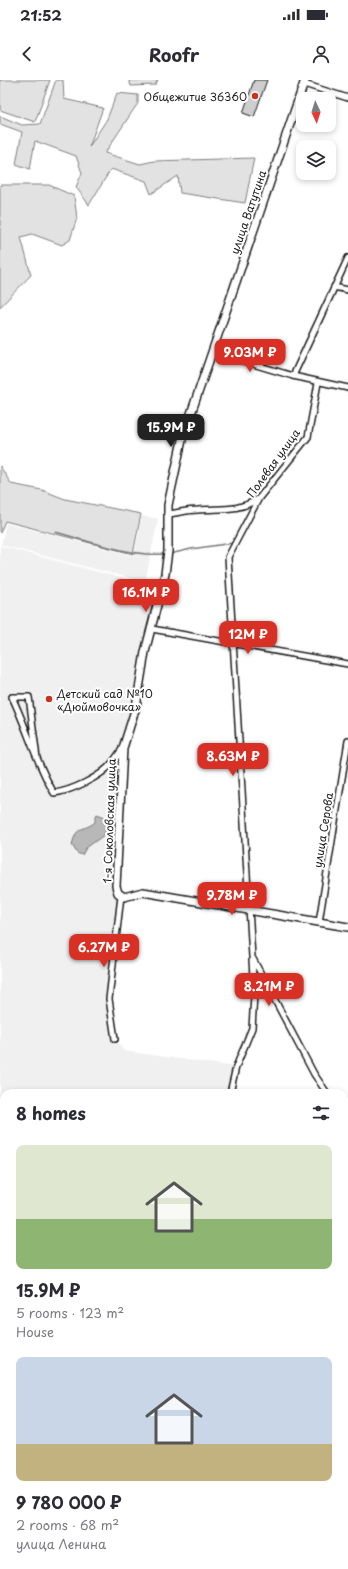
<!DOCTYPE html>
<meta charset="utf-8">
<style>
:root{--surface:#fff;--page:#f2f2f3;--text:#2b2b33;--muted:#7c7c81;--accent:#d93025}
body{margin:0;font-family:"Playpen Sans",sans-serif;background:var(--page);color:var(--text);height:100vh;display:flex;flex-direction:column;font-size:15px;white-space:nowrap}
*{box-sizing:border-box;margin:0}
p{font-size:13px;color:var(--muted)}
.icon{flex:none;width:22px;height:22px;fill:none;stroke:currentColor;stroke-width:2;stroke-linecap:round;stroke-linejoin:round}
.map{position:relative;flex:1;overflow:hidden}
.sheet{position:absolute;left:0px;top:1009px;width:348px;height:480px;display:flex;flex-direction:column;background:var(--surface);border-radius:12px 12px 0 0;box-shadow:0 2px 6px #0003}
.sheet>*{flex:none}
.needle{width:26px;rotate:176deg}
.controls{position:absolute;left:296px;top:12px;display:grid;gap:8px}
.controls a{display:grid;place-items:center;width:40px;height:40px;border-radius:8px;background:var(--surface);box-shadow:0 2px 6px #0003;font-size:20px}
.price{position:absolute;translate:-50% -34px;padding:0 9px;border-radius:8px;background:var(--accent);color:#fff;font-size:13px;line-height:26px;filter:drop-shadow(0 1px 2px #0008)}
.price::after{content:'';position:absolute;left:50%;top:24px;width:12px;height:9px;margin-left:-6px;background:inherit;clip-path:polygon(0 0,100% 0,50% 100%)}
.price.on{background:#222;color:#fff}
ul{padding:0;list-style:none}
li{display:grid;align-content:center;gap:8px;height:212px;padding:0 16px}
li span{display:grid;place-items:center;height:124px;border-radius:8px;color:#555}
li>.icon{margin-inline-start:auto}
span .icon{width:72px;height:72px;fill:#fffc;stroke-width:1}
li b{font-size:17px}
h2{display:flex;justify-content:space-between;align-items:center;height:48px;padding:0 16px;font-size:17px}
.status{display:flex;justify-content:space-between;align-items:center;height:28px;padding:0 20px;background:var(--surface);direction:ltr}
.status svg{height:11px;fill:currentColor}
header{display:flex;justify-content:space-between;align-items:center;height:52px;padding:0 16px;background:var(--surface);font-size:18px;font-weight:700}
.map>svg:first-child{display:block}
.built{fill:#f0f0f0}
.green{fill:#e2e2e2;stroke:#7f7f7f}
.water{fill:#b8b8b8;stroke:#7a7a7a}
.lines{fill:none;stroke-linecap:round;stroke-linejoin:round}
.stream{stroke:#7a7a7a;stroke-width:1.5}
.building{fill:#cecece;stroke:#1c1c1c}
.street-casing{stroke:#1c1c1c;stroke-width:8}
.secondary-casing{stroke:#1c1c1c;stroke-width:10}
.street{stroke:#fff;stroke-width:5}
.secondary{stroke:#fff;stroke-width:7}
.rail{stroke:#1c1c1c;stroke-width:1.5}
.poi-dot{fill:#c8321e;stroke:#fff;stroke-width:1.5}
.labels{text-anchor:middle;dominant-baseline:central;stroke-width:4;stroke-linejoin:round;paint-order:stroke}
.poi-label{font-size:11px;fill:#1c1c1c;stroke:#fff;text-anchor:end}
.street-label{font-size:11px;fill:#1c1c1c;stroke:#fff}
</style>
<div class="status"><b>21:52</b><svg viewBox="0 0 49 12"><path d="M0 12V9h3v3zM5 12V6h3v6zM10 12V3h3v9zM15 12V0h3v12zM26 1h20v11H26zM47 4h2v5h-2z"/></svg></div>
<header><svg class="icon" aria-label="back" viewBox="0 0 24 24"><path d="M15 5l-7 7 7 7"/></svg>Roofr<svg class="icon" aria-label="person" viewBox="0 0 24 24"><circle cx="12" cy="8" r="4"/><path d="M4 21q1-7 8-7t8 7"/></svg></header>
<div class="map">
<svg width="348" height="1489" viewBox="0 0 348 1489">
<rect width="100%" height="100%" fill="#fff"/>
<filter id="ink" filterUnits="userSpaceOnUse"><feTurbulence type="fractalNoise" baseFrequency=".025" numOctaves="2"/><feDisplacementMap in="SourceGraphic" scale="8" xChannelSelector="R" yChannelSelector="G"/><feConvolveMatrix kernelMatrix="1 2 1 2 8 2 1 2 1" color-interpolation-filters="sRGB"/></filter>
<g filter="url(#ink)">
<g class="built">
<path d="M142 436 158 439 145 502 1 465 6 443 134 476Z"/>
<path d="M0 466 148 505 159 522 126 657 116 794 121 816 109 919 115 959 124 971 236 987 230 1013H4V1429L0 1428Z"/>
</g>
<g class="green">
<path d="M0 0H50L35 42 0 30Z"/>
<path d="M56 0H63L64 19 103 28 89 67 107 39 117 13 138 15V23L105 73 140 84 154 81 254 78 245 123 180 113 178 96 151 114 146 101 111 89 89 125 76 107 82 93 76 76 35 61 30 89 16 84 22 52 0 44V36L22 45 40 44Z"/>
<path d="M129 0H158L155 5 131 6Z"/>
<path d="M0 105H49L74 116 77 138 70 160 62 165 32 154 21 157 31 195 0 227Z"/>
<path d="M0 386 11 404 42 410 65 419 141 434 133 474 5 441 0 453Z"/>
<path d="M19 1485H103L104 1489H19Z"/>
</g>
<path class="water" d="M97 734 105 737 108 745 104 755 86 768 82 775 77 773 72 765C77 744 83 752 95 742V738Z"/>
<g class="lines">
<g class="stream">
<path d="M55 452C86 460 132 477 164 474"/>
<path d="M170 474 191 469 233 463"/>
</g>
</g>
<path class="building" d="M254 0H267L254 37 243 33Z"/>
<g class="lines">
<defs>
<g id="street">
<path d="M304 4 348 18"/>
<path d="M334 207 348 210"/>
<path d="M213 272 293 296 348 308"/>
<path d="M293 296 348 178"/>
<path d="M318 303 308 357 259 418 228 477 252 877 314 994 327 1013"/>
<path d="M167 434C177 433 188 430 198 430 221 428 237 432 258 419"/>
<path d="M152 549 348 584"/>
<path d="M37 678 29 617H12C27 648 36 683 54 713 71 711 101 697 112 683 116 678 119 673 123 668"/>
<path d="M319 842 348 661"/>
<path d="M115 959 109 919 121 816"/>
<path d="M230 1013 236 987 252 948 254 915 252 880"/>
<path d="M344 1040 348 1047"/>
<path d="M344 1088 348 1082"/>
<path d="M344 1213 348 1207"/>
<path d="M0 1269 4 1270"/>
<path d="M344 1342 348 1336"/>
<path d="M344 1394H348"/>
</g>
<path id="secondary" d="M305 0 182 360 168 425V471L165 494 145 572 136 627 123 668 116 806 118 813 124 817 143 812 348 847"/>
</defs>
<use href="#street" class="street-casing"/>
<use href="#secondary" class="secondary-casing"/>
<use href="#street" class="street"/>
<use href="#secondary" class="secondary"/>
<g class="rail">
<path d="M0 1384 4 1387"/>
<path d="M0 1420 4 1421"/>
<path d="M344 1462 348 1461"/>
</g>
</g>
</g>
<g class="poi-dot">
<circle cx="255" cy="16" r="4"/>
<circle cx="49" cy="619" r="4"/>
</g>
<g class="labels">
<g class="poi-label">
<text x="247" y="16">Общежитие 36360</text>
<text x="57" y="613" text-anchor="start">Детский сад №10<tspan x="57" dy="13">«Дюймовочка»</tspan></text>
</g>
<g class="street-label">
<text transform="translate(248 132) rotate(-71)">улица Ватутина</text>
<text transform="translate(273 383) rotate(-54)">Полевая улица</text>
<text transform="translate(109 741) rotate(-88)">1-я Соколовская улица</text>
<text transform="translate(323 750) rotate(-81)">улица Серова</text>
</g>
</g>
</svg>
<div class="controls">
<a><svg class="needle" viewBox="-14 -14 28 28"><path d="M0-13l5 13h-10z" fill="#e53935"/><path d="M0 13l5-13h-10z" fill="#7c7c81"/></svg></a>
<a><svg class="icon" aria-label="layers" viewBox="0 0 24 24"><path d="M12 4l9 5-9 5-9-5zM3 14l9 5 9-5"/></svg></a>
</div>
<b class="price" style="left:250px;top:293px">9.03M ₽</b>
<b class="price on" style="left:171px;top:368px">15.9M ₽</b>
<b class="price" style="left:146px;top:533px">16.1M ₽</b>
<b class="price" style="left:248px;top:575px">12M ₽</b>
<b class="price" style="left:233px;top:697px">8.63M ₽</b>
<b class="price" style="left:232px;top:836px">9.78M ₽</b>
<b class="price" style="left:104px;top:888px">6.27M ₽</b>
<b class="price" style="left:269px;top:927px">8.21M ₽</b>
<section class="sheet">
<h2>8 homes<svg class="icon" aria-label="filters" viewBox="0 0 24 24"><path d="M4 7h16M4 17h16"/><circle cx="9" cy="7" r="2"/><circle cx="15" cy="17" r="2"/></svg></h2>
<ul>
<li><span style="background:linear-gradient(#dfe7d0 60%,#8fb573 0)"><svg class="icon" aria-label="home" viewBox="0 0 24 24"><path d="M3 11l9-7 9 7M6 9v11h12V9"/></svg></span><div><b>15.9M ₽</b><p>5 rooms · 123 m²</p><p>House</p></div></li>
<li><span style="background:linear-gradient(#c9d6e8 70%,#c2b280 0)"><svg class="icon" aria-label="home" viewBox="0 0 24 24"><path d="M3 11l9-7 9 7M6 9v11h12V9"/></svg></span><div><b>9 780 000 ₽</b><p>2 rooms · 68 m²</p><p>улица Ленина</p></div></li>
</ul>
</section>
</div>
